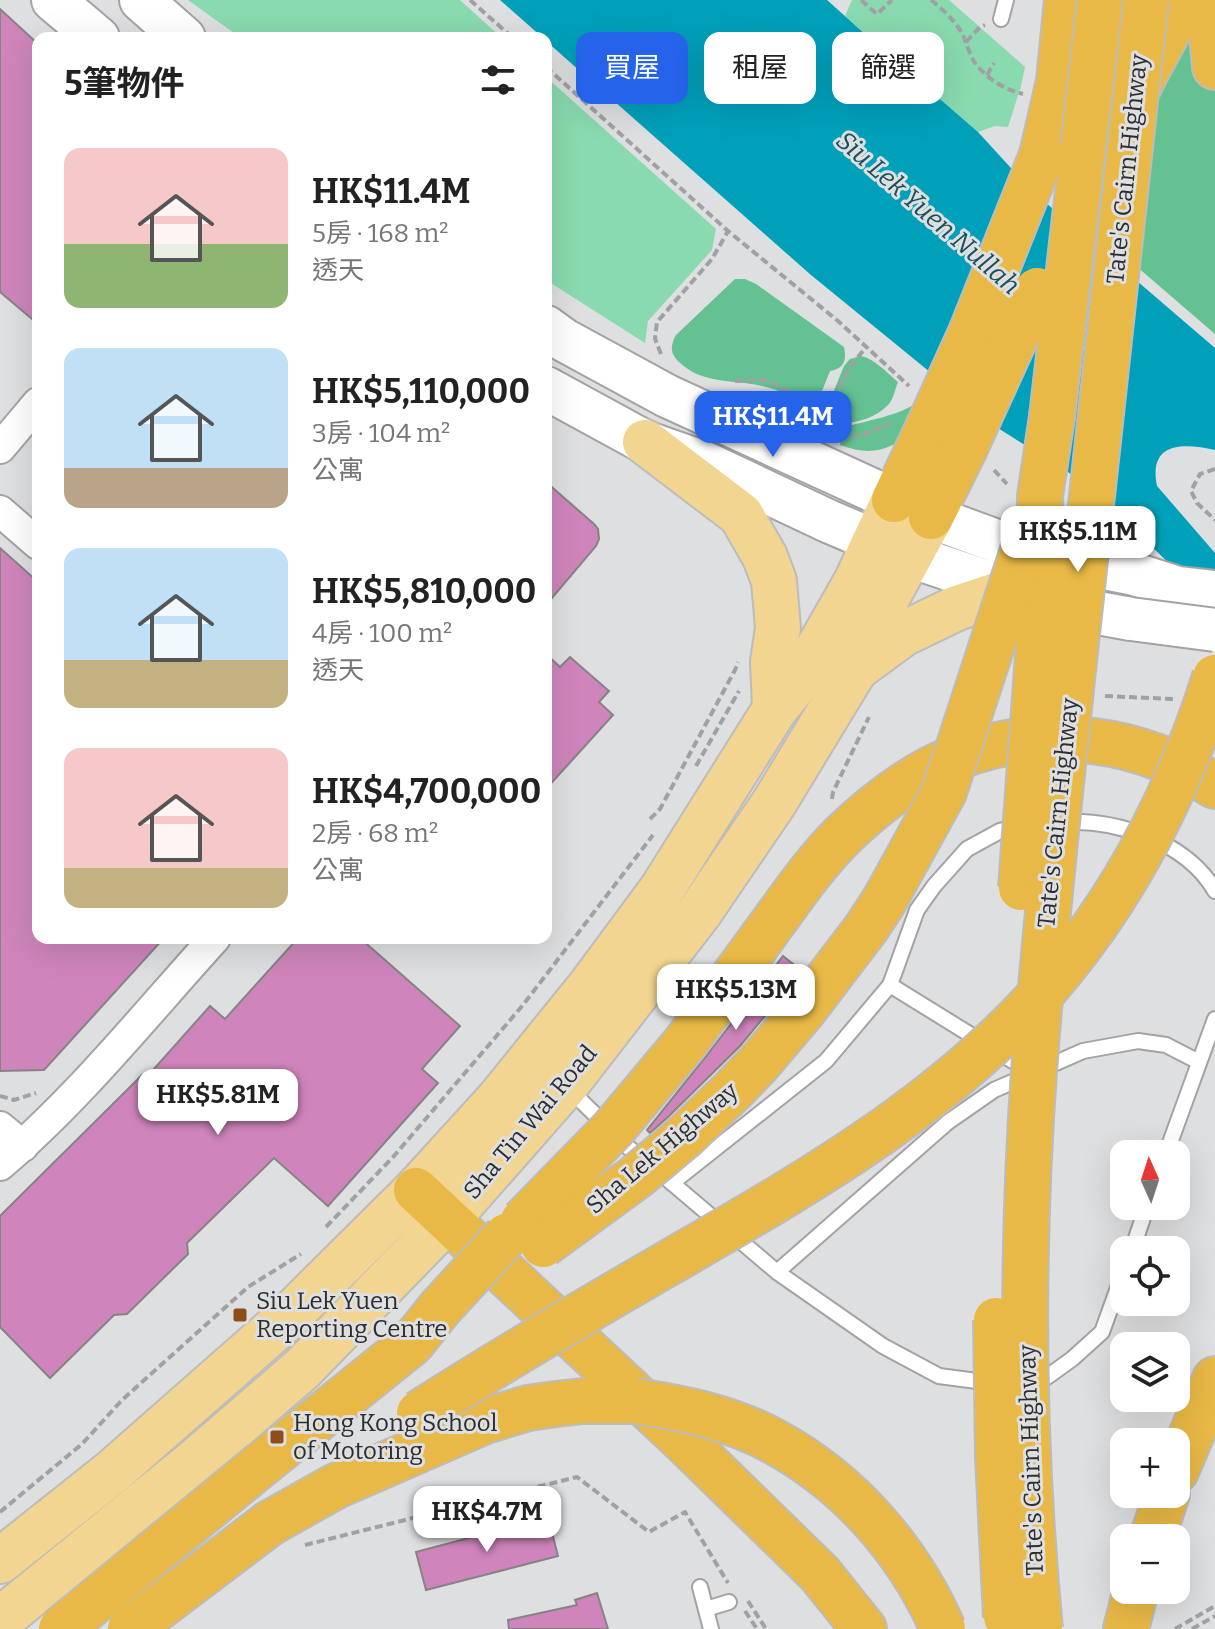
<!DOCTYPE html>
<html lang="zh-TW">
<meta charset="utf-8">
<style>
:root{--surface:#fff;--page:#f2f2f2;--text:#222;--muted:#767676;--accent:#2563eb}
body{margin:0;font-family:Bitter,"Noto Sans TC",serif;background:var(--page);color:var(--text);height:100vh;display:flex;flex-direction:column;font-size:30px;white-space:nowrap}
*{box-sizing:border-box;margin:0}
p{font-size:26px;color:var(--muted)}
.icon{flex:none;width:44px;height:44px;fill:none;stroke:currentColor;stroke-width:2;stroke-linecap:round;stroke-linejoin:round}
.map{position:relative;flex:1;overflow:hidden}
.details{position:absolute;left:32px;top:32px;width:520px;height:912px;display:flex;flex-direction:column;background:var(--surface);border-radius:16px;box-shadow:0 8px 32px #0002}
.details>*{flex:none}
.top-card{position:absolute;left:576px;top:32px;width:518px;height:72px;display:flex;gap:16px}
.needle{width:52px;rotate:357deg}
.buttons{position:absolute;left:1110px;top:1140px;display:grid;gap:16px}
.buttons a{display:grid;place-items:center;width:80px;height:80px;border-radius:16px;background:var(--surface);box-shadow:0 8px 32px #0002;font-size:40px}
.price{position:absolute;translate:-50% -68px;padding:0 18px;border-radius:16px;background:#fff;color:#222;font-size:26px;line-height:52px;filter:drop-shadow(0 2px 4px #0008)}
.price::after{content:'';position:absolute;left:50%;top:48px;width:24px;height:18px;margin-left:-12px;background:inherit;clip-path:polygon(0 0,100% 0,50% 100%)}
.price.selected{background:var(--accent);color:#fff}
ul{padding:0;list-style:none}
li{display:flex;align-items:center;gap:24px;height:200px;padding:0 32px}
li span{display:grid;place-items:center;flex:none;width:224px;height:160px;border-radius:16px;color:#555}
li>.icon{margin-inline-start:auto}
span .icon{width:96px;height:96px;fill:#fffc;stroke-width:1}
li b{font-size:34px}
h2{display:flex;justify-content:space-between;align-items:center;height:96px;padding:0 32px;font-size:34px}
.pill{padding:0 28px;border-radius:16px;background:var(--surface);box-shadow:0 8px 32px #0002;font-size:28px;line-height:72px}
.pill.selected{background:var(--accent);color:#fff}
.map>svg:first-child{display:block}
.green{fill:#89daae}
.forest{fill:#64c191}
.water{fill:#00a0ba}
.building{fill:#cf85bb;stroke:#858384;stroke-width:2}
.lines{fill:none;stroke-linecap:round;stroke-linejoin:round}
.lane-casing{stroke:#a3a3a5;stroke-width:18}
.street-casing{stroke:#a3a3a5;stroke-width:34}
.secondary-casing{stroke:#a3a3a5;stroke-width:46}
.primary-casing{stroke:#bcbcbc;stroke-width:48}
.highway-casing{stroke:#bcbcbc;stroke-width:48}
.path{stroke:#a0a1a3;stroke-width:4;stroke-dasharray:8 4;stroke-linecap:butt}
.lane{stroke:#fff;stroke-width:14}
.street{stroke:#fff;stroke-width:30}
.secondary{stroke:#fff;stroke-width:42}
.primary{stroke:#f1d590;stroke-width:44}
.highway{stroke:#e8b946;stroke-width:44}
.secondary-bridge-casing{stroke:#a3a3a5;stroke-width:46;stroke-linecap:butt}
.highway-bridge-casing{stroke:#bcbcbc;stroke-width:48;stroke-linecap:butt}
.secondary-bridge{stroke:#fff;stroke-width:42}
.highway-bridge{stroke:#e8b946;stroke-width:44}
.poi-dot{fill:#8f4d1c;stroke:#dedfe1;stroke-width:3}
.labels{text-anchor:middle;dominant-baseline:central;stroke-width:6;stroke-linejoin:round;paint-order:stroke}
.street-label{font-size:24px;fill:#2d2d2e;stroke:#dedfe1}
.poi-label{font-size:24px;fill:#2d2d2e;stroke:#dedfe1;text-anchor:start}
.water-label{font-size:26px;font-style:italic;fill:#1b505b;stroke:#dedfe1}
</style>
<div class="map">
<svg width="1215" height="1629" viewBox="0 0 1215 1629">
<rect width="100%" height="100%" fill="#dedfe1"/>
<g class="green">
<path d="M188 0H460L502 38H241Z"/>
<path d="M852 0H949L1025 67 1021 86 1008 127 995 126 978 132 918 81 901 60 896 61 845 16Z"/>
<path d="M546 77 716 229 712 250 648 321 645 343 546 280Z"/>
</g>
<g class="forest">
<path d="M1213 0H1215V334L1092 228 1150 104Z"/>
<path d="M735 279H745L756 284 844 347C847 360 844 369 830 371L816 406C798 399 780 390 762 386 733 379 703 385 679 362 670 353 670 346 676 335Z"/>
<path d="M861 356C875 359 887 373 898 382 895 390 893 400 888 405 873 421 842 428 822 420L844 366 850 359Z"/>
<path d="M921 400 902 440C880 453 865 454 840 445L841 428C867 420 898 417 921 400Z"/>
</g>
<path class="water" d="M500 0H827L895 61 900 60 918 74 919 81 978 132 1031 190 1215 348V450C1183 443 1148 442 1157 486L1215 553V609L1111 506 1068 472 1001 430 811 275 546 41V38H543Z"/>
<g class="building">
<path d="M0 9 38 44V324L0 292Z"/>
<path d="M546 482 594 524 598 529 599 539 596 546 546 605Z"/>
<path d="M0 548 38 582V938H164L44 1070 0 1071Z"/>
<path d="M546 654 560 667 570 657 609 691 599 702 613 715 546 789Z"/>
<path d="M298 938H360L460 1026 422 1069 438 1083 328 1206 274 1158 187 1243 188 1254 127 1314 114 1315 50 1378 0 1327V1216L142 1075 146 1078 210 1006 225 1019Z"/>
<path d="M783 956 802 971 740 1046 669 1116 650 1133 647 1130 704 1059Z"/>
<path d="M548 1517 558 1556 426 1590 416 1552Z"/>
<path d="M597 1593 608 1629H509L508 1620 577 1605 575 1600Z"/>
</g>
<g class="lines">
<defs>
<g id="lane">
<path d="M1001 19 1006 0"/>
<path d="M1062 822C1116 819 1186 841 1215 891"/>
<path d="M890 985 1021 1066 1024 1071"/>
<path d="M569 1089 629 1148 647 1163"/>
<path d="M1166 1154 1215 1019"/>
<path d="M666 1178 777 1272 883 1346 939 1376 992 1383"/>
<path d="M672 1183 826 1061 890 985 917 910 934 886 967 849 1000 831 1021 825"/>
<path d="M1132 1250 1147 1206"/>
<path d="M777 1272 948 1122 994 1090 1083 1051 1138 1041 1166 1045 1199 1062"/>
<path d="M1033 1382H1040L1072 1359 1102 1332 1124 1271"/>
<path d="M700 1587 711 1629"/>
<path d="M706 1609 729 1602"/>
</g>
<g id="street">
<path d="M0 448 38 403"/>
<path d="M0 511 38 544"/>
<path d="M0 1127 23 1146"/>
<path d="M0 1165C79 1098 145 1015 215 938"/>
</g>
<g id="secondary">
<path d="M53 0 98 38"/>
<path d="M141 0 184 38"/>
<path d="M546 327 564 340 667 396 931 517 1032 554 1134 574 1178 588 1215 592"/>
<path d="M546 388 645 442 705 463 828 521 910 556 1011 590 1098 613 1131 619"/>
</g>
<g id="primary">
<path d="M645 442 741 515 765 557 774 581 778 628 773 662 775 709"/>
<path d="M858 667 903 634 957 608 1011 590"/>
<path d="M0 1561 112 1472 286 1319 416 1190 498 1100 591 985 662 889 775 709 803 675 856 582 894 500"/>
<path d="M0 1620 199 1458 302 1369 448 1219 565 1086 699 913 774 803 856 668 888 596 931 517"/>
</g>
<g id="highway">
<path d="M1209 0 1215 67"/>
<path d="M1042 155 1059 81 1067 0"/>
<path d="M1078 208 1147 70 1185 0"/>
<path d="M1040 496 1052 417"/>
<path d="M894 500 927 430"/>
<path d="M931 517 964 450"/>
<path d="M764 935C789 901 813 865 843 835 869 810 899 786 931 769 1021 722 1130 731 1215 786"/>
<path d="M416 1190 685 1442 820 1574 864 1629"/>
<path d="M263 1463 412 1343"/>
<path d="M1176 1471 1215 1379"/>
<path d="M270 1523 336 1486 485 1421 528 1408 556 1404 583 1401H635"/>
<path d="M1152 1538 1167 1494"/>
<path d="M1126 1629 1136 1590"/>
</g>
</defs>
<use href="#lane" class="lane-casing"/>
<use href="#street" class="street-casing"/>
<use href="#secondary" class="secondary-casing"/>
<use href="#primary" class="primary-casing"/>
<use href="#highway" class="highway-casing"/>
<g class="path">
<path d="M470 0 513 38"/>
<path d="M861 0 877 14 892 0"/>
<path d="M931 0C941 8 951 17 958 27 966 38 968 52 975 63 986 78 1005 90 1023 94"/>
<path d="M966 42 980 27 985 25"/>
<path d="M546 67 728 231 838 321 909 386"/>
<path d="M987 75 994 63"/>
<path d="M661 354 655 339 657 322 712 259 728 231"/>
<path d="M735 381 765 380 821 405"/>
<path d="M828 409 850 367 866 347"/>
<path d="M839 437 862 435 891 423"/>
<path d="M1215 469 1200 474 1191 491 1197 503 1215 520"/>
<path d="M994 470 1007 484"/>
<path d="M1105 696 1173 699"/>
<path d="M696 766 739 691"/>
<path d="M832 799 833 792 869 717"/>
<path d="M650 819 660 809 735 670 738 662"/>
<path d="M0 1096 14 1100 36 1093"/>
<path d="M326 1227 394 1156 523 1005 653 835"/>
<path d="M0 1512 82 1444 122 1400 248 1287 301 1254"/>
<path d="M305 1545 577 1477 649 1532 685 1512 728 1583"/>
<path d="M748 1601 766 1629"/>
<path d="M745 1611 757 1629"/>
<path d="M1175 1629 1215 1606"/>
<path d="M1192 1629 1215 1616"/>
</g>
<use href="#lane" class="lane"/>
<use href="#street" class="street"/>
<use href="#secondary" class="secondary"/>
<use href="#primary" class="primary"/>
<use href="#highway" class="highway"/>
<defs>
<path id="secondary-bridge" d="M1131 619 1215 630"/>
<g id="highway-bridge">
<path d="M1052 417 1100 0"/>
<path d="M927 430 971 333 1042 155"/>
<path d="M964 450 1037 290"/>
<path d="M1021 888 1042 601 1040 496"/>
<path d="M523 1221 613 1129 685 1043 764 935"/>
<path d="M543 1245 636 1177 686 1135 733 1090 759 1063 804 1010 867 927 884 901 944 792 1029 532"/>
<path d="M996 1320 998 1456 1006 1617"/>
<path d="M412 1343 440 1308 506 1236"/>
<path d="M635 1401C683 1408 732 1418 775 1442 850 1483 909 1551 943 1629"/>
<path d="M419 1413C502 1360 587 1310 672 1261 810 1181 955 1099 1058 974 1130 887 1181 785 1215 677"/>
<path d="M61 1629 263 1463"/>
<path d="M130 1629 270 1523"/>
<path d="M1040 1629C1022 1444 1021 1256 1034 1071 1044 937 1059 803 1073 670 1097 447 1122 223 1146 0"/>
</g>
</defs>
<use href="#secondary-bridge" class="secondary-bridge-casing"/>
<use href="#highway-bridge" class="highway-bridge-casing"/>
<use href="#secondary-bridge" class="secondary-bridge"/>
<use href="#highway-bridge" class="highway-bridge"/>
</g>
<g class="poi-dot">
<rect x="232" y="1307" width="16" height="16" rx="4"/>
<rect x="269" y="1429" width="16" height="16" rx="4"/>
</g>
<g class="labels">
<g class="street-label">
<text transform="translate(1127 169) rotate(-84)">Tate's Cairn Highway</text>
<text transform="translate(1058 813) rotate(-84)">Tate's Cairn Highway</text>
<text transform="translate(530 1122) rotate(-50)">Sha Tin Wai Road</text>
<text transform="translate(662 1148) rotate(-40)">Sha Lek Highway</text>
<text transform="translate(1031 1460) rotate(-92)">Tate's Cairn Highway</text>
</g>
<g class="poi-label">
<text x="256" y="1301">Siu Lek Yuen<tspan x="256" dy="28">Reporting Centre</tspan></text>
<text x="293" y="1423">Hong Kong School<tspan x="293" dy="28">of Motoring</tspan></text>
</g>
<g class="water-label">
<text transform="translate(928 213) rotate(41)">Siu Lek Yuen Nullah</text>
</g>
</g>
</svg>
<div class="buttons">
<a><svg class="needle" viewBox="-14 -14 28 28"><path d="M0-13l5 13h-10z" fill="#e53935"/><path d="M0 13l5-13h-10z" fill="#767676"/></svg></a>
<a><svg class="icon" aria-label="locate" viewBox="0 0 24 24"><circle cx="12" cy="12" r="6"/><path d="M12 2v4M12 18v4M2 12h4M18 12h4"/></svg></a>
<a><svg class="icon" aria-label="layers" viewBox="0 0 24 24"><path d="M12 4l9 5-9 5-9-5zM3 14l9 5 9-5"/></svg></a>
<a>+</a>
<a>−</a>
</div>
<b class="price selected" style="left:773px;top:459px">HK$11.4M</b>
<b class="price" style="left:1078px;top:574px">HK$5.11M</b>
<b class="price" style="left:736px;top:1032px">HK$5.13M</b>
<b class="price" style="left:218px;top:1137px">HK$5.81M</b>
<b class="price" style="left:487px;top:1554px">HK$4.7M</b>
<div class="top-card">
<a class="pill selected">買屋</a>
<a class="pill">租屋</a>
<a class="pill">篩選</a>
</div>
<section class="details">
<h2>5筆物件<svg class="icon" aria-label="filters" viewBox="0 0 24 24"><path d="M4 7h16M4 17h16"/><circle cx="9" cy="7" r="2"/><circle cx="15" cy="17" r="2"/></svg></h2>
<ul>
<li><span style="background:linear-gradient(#f6c9c9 60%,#8fb573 0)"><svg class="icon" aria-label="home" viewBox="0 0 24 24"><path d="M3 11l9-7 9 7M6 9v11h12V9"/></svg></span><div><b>HK$11.4M</b><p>5房 · 168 m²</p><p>透天</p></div></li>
<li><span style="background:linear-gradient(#bfe0f5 75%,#b9a48a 0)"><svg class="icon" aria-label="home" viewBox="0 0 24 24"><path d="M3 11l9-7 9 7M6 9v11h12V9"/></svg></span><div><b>HK$5,110,000</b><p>3房 · 104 m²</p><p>公寓</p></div></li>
<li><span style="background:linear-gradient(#bfe0f5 70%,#c2b280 0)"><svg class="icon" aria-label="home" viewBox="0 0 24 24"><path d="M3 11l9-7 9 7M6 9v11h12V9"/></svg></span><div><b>HK$5,810,000</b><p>4房 · 100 m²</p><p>透天</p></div></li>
<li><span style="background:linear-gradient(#f6c9c9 75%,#c2b280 0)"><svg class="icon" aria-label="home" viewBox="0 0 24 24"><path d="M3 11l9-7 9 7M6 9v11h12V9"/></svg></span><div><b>HK$4,700,000</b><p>2房 · 68 m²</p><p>公寓</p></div></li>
</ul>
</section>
</div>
